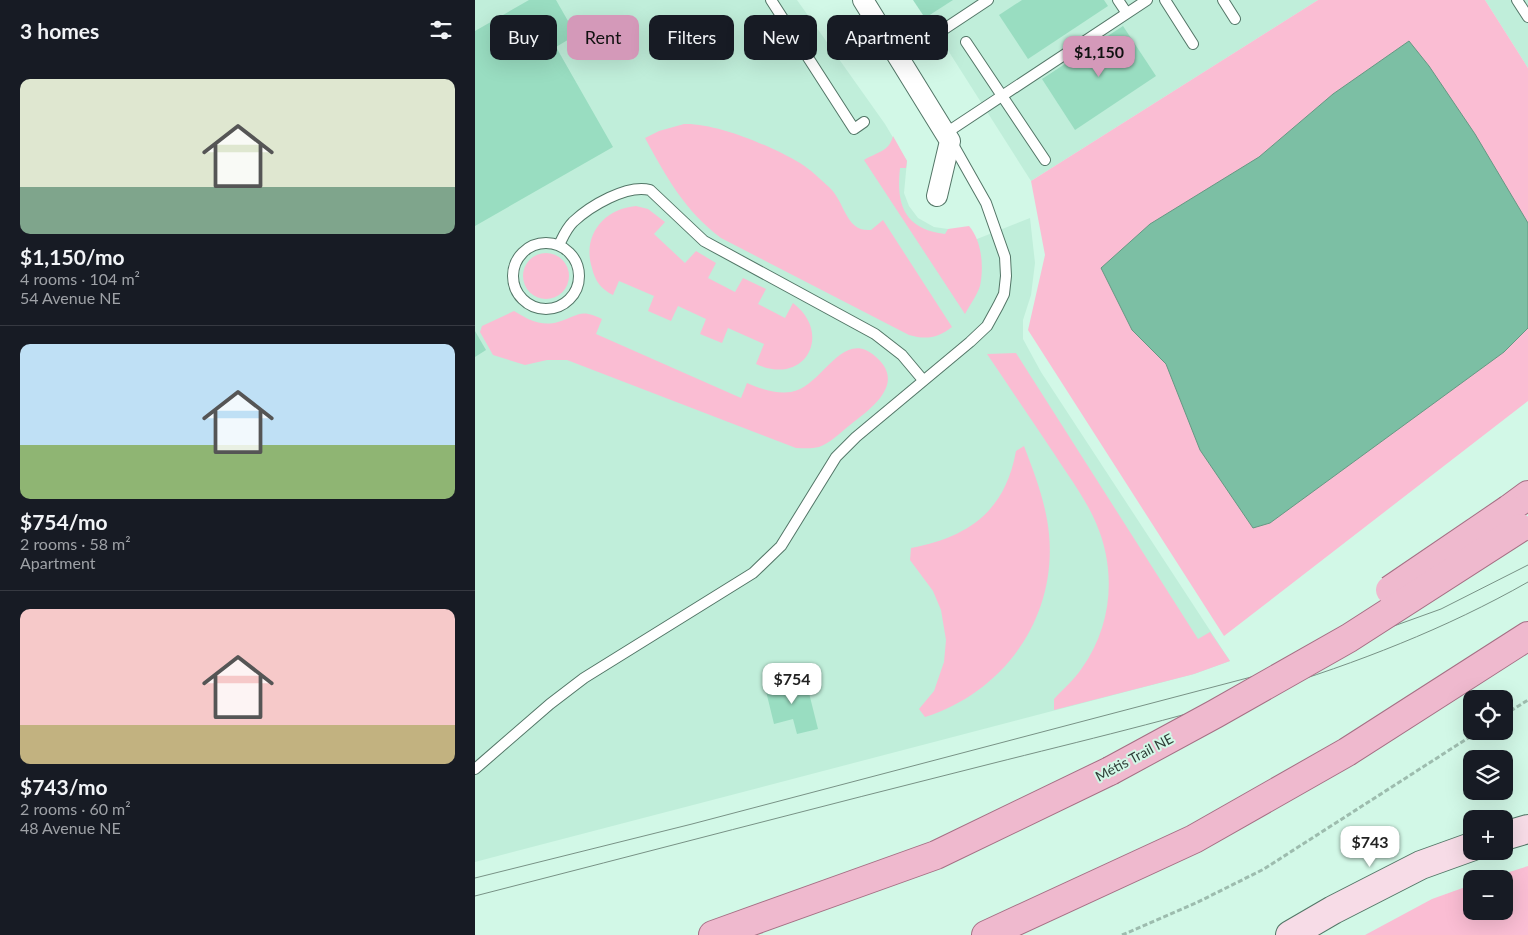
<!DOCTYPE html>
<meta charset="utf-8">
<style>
:root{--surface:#171b24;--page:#20242c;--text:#f1f3f6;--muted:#9ea1a6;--line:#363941;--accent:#d499b9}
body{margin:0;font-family:Lato,sans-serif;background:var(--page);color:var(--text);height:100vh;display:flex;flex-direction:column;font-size:19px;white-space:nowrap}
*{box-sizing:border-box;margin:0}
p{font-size:16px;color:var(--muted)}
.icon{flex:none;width:28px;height:28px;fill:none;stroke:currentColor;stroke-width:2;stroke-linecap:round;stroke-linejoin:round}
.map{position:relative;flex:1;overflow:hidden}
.drawer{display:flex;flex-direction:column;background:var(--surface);width:475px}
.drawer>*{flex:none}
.banner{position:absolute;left:15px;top:15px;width:475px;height:45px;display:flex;gap:10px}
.buttons{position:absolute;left:988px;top:690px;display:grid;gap:10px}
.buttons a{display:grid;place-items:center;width:50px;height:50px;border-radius:10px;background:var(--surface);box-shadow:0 5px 20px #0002;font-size:25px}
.price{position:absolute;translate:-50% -42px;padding:0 11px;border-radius:10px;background:#fff;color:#222;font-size:16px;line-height:32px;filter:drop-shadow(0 1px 2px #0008)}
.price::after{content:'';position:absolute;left:50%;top:30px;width:15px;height:11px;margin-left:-8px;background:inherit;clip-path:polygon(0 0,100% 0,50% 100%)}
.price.active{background:var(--accent);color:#111}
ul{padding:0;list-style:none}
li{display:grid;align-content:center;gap:10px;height:265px;padding:0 20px}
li+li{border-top:1px solid var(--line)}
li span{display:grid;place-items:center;height:155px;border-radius:10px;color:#555}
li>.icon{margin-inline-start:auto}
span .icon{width:90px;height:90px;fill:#fffc;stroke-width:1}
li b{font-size:21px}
h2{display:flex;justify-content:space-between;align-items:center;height:60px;padding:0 20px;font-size:21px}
.chip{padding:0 18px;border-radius:10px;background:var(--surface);box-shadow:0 5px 20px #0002;font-size:18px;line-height:45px}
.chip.active{background:var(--accent);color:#111}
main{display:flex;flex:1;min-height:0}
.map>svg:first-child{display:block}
.built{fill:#c0eeda}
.green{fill:#fabdd3}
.water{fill:#7cbfa4;stroke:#659883}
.building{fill:#99ddc1}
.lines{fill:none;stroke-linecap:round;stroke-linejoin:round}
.lane-casing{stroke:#537667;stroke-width:12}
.street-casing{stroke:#537667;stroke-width:22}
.secondary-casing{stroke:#537667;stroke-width:30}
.primary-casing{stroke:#a56f84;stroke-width:30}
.path{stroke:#9dbcae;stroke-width:3;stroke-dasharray:5 2.5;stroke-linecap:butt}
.lane{stroke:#fff;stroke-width:10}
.street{stroke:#fff;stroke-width:20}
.secondary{stroke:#f7dce7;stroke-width:28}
.primary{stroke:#efb9ce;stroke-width:28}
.tram{stroke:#789286;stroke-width:1}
.primary-bridge-casing{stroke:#a56f84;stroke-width:30;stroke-linecap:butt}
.primary-bridge{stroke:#efb9ce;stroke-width:28}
.labels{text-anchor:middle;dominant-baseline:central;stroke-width:4;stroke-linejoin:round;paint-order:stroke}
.street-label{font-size:14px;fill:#2f3e37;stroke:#d2f8e7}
</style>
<main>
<section class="drawer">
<h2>3 homes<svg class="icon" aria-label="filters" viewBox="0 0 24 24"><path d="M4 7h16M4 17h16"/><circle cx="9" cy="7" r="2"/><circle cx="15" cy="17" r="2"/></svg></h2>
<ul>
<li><span style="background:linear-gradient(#dfe7d0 70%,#7fa58c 0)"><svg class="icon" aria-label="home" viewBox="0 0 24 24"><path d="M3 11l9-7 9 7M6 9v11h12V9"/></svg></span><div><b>$1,150/mo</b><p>4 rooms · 104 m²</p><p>54 Avenue NE</p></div></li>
<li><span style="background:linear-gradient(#bfe0f5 65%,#8fb573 0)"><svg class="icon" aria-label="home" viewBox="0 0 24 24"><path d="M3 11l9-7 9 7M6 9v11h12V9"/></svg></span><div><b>$754/mo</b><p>2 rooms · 58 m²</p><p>Apartment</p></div></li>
<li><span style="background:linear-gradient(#f6c9c9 75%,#c2b280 0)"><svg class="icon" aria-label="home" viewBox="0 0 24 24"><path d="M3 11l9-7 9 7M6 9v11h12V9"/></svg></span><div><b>$743/mo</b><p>2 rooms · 60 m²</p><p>48 Avenue NE</p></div></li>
</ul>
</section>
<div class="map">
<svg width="1053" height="935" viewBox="0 0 1053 935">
<rect width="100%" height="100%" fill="#d2f8e7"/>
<g class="built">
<path d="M0 0H322L410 124 432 161 429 193 434 206 443 218 459 227 473 229 502 239 555 218 560 263 556 295 548 320V339L566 372 755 661 719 674 0 862Z"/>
<path d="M441 0H843L556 181Z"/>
<path d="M1010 0H1053V68Z"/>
</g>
<g class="green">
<path d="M843 0H1010L1053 68V401L749 636 553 330 570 255 556 181Z"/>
<path d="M209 124C242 123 296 146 325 163 335 169 345 179 354 187 371 203 370 232 396 230L408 220 477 327C463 338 451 340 434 335L246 238C209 210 192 178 170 138L184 131Z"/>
<path d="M418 136 432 161 431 168H425C421 205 429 229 470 234L473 229 494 226C507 241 509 267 505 286 502 295 495 305 490 314L389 160C402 152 414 152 418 136Z"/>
<path d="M161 206 173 209 190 222 179 234 210 263 221 251 241 263 233 278 260 292 268 278 291 289 283 304 310 318 318 303C358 333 331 387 281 364L289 344 253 328 247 343 225 334 231 319 203 306 196 321 173 311 179 296 144 281 138 295C126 289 120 281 117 268 107 236 128 209 161 206Z"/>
<circle cx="71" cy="276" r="23"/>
<path d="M39 311C52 319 66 327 83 322 104 316 104 308 127 319L121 334 266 398 272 383C286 389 301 394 316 392 348 387 367 326 401 357 432 384 395 409 375 425 365 433 355 443 344 447 336 449 328 448 321 448L92 360H72L50 365 18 355 5 332 7 326Z"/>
<path d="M541 353 723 639 735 632 755 661 719 674 579 710V699C588 689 600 679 607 668 637 626 642 571 621 523 611 499 594 477 580 455 557 421 535 388 512 354Z"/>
<path d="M549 446C560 475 571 503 574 534 582 618 529 692 450 717L444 709 459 691 469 662 471 640 466 610 458 591 435 560 436 548C493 537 530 512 541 451Z"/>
<path d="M1053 866V935H890L957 899 996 885V911H1029V879H1012Z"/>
</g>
<path class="water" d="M934 41 954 66 1000 134 1053 223V328L1029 352 795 523 778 528 725 450 691 364 657 330 626 268 675 224 784 157 858 94Z"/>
<g class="building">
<path d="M54 0H81L101 35 81 47 138 147 0 226V31Z"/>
<path d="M438 0H478L450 18Z"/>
<path d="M547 0H629L633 6 553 59 524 15Z"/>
<path d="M648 26 681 76 600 130 567 79Z"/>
<path d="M0 331 11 350 0 357Z"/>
<path d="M330 677 343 729 322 734 318 719 299 724 290 687Z"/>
</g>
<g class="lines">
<defs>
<g id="lane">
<path d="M296 0 379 129 389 122"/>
<path d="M643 0 651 12"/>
<path d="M690 0 718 44"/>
<path d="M748 0 760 19"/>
<path d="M1042 0 1053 17"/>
<path d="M491 42 570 160"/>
<path d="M424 59 513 0"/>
<path d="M471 133 672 0"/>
<circle cx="71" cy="276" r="33"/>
<path d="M84 245C88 237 91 229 98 222 115 206 152 184 175 190L229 241 400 334 427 355 448 380"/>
<path d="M0 769 75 704 109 678 278 573 306 546 361 457 381 437 495 342 512 326 523 306 529 294 531 276 530 257 511 203 476 141"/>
</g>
<path id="street" d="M388 0 475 141 462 196"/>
<g id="secondary">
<path d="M1029 836 1053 829"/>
<path d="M815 935 858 910 946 865 996 847"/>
</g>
<g id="primary">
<path d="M1034 509 1053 495"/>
<path d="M238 935 461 855 635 771"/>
<path d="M511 935 719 839 872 752 1053 636"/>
</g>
</defs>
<use href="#lane" class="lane-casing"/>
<use href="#street" class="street-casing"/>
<use href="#secondary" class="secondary-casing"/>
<use href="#primary" class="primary-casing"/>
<g class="path">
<path d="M1029 715 1053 700"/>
<path d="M647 935 721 903 789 869 1004 731"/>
</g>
<use href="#lane" class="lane"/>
<use href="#street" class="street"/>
<use href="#secondary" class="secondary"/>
<use href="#primary" class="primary"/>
<g class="tram">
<path d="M0 878 217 824 780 676 966 609 1053 565"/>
<path d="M0 896C172 852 343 807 515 764 698 718 888 676 1053 582"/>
</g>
<defs>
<g id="primary-bridge">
<path d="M915 590 1034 509"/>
<path d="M635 771 740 714 874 638 1045 528"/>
</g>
</defs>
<use href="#primary-bridge" class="primary-bridge-casing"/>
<use href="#primary-bridge" class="primary-bridge"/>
</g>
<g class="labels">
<g class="street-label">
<text transform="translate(659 757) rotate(-28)">Métis Trail NE</text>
</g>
</g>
</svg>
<div class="buttons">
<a><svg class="icon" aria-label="locate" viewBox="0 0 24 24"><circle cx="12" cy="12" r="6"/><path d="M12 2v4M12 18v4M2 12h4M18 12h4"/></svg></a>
<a><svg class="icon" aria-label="layers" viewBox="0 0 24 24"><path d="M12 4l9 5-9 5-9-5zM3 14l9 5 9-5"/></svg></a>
<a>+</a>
<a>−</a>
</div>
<b class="price active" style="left:624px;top:78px">$1,150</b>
<b class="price" style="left:317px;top:705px">$754</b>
<b class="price" style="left:895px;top:868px">$743</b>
<div class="banner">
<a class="chip">Buy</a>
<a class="chip active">Rent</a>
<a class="chip">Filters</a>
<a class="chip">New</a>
<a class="chip">Apartment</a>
</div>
</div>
</main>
